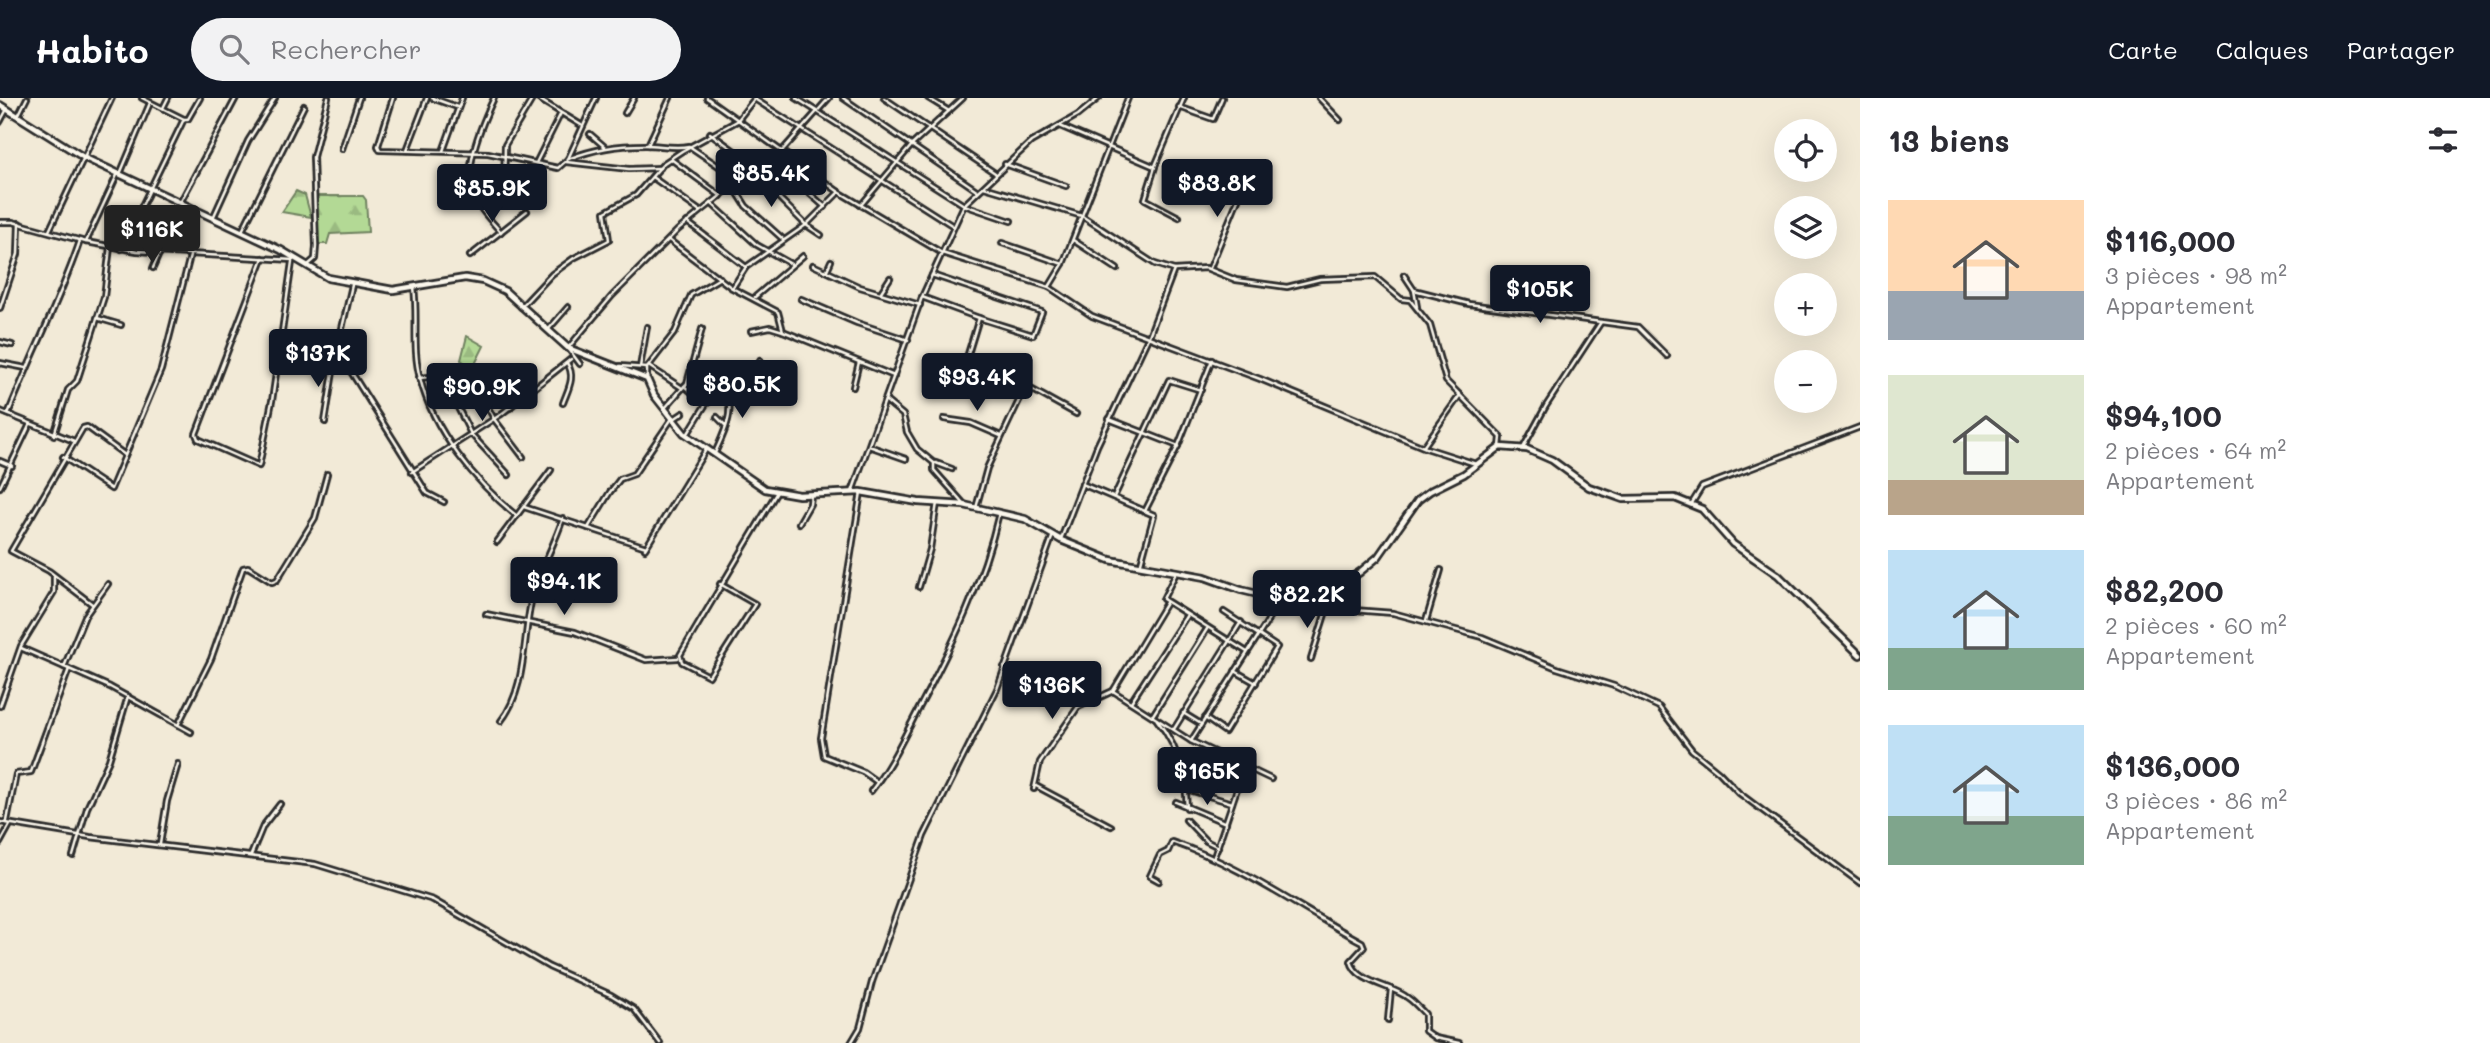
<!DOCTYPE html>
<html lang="fr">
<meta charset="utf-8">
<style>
:root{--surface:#fff;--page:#f2f2f3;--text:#2b2b33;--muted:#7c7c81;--accent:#111827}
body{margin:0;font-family:Mali,sans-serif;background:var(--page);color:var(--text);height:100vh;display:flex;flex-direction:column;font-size:26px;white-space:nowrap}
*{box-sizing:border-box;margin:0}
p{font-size:23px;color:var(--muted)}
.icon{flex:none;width:38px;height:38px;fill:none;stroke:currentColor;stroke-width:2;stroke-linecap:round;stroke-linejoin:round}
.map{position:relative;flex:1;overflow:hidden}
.side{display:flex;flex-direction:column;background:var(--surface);width:630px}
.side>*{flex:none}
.controls{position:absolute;left:1774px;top:21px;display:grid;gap:14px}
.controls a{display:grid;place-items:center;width:63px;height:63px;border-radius:50%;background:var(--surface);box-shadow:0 7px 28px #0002;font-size:35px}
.price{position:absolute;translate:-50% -60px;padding:0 16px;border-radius:7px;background:var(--accent);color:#fff;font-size:23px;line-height:46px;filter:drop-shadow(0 2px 4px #0008)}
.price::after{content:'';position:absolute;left:50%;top:42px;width:21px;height:16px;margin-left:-10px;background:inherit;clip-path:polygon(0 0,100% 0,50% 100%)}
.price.on{background:#222;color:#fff}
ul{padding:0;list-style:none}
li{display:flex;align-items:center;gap:21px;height:175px;padding:0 28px}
li span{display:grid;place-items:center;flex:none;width:196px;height:140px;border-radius:0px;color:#555}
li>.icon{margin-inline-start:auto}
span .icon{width:84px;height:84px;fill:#fffc;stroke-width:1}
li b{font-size:30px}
h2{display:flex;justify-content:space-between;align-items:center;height:84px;padding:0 28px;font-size:30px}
header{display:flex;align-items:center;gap:42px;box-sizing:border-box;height:98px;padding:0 35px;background:var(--accent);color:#fff}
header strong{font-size:33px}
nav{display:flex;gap:38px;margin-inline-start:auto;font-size:24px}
.search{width:490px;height:63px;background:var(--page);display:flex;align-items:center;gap:18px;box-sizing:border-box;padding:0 24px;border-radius:38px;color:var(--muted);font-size:26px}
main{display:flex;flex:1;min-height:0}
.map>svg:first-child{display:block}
.forest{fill:url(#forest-firs);stroke:#6f8260;stroke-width:2}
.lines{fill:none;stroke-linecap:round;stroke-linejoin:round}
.street-casing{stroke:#2b2b2b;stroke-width:8}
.secondary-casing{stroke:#2b2b2b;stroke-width:10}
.street{stroke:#fbf7ec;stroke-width:2.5}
.secondary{stroke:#fbf7ec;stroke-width:4.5}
</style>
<header>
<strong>Habito</strong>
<div class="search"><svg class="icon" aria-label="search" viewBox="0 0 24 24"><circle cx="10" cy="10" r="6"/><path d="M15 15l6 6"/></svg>Rechercher</div>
<nav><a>Carte</a><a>Calques</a><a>Partager</a></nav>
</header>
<main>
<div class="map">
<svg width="1860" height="945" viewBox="0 0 1860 945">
<defs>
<pattern id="forest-firs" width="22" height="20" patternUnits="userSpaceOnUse" patternTransform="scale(1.75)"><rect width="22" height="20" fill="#b3d995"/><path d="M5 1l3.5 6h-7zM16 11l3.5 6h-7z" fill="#9aba81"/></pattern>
</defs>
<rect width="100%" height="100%" fill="#f2ead7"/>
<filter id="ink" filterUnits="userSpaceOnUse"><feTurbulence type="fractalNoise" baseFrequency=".0143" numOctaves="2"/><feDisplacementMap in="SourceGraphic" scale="14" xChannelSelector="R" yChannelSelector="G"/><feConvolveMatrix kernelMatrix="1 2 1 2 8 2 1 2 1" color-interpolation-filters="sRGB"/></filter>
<g filter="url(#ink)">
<g class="forest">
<path d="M296 93 305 97 311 119 282 114Z"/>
<path d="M315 98H363L366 102 368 134 330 136 327 146H317Z"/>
<path d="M467 238 484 248 473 270 461 262Z"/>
</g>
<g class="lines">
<defs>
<g id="street">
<path d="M142 0 184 21"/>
<path d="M393 0 378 48 380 52 488 55 558 70 568 61 596 0"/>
<path d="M432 0 457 9"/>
<path d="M494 0C482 25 462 72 474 99 480 112 492 124 501 134"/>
<path d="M537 0 581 27"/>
<path d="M707 0 839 94 942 155 1049 189 1092 218 1260 281 1426 350 1476 366"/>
<path d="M796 0 964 107 1011 123"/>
<path d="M843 0 978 93"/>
<path d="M884 0 995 75"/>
<path d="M928 0 949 13"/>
<path d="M1319 0 1340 22"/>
<path d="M756 2 953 128"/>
<path d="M1179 9 1213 21 1222 0"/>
<path d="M163 10 168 0"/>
<path d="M625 15 634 0"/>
<path d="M18 18 27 0"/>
<path d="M0 24 7 11"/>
<path d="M1060 28 1155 69 1145 101 1179 119"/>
<path d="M710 35 761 72"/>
<path d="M590 36 605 49"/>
<path d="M648 47 670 0"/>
<path d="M342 51 359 0"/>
<path d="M407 52 427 0"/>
<path d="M443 53 462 0"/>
<path d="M568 61C594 51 616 47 645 47 660 47 674 51 689 48L742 84"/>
<path d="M671 61 721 98"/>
<path d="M773 63 825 109"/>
<path d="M566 64 629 71 660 70"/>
<path d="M536 65 561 15"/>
<path d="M1005 66 1066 88"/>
<path d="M1155 68 1184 0"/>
<path d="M120 76 150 5"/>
<path d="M755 76 806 127 821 137"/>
<path d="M652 79 700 113"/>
<path d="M734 89 746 108 784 142"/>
<path d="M984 89 1082 118 1155 166 1174 172"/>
<path d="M180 105 236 0"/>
<path d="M453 105 504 93 505 47 533 0"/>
<path d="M711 105 757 147 791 166"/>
<path d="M861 107 912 47 963 0"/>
<path d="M213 120 248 43 275 0"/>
<path d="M0 124H13L86 144 137 153 293 162"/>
<path d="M687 124 746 169"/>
<path d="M49 133 112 0"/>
<path d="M242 133 304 8"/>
<path d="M669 142 732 190 778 214 783 233"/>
<path d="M1073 142 1117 171"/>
<path d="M86 144 118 75"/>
<path d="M1002 145 1063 166"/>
<path d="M121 151 184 21H188L200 0"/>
<path d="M470 158 527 113"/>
<path d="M263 160 196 336 198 341 259 368 272 303 292 164"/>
<path d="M308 167 315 161 316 148 313 59 328 0"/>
<path d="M813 167 860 189 920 207"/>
<path d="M153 170 159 156"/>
<path d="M1210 170 1247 79"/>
<path d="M827 172 831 163"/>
<path d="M932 177 1042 214 1033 237 979 220"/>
<path d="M1404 177 1414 192 1417 209"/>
<path d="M352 187 335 261 345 266 353 277 427 395 444 404"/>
<path d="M414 189C418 219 412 251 420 280 433 333 476 385 517 418"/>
<path d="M733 189 746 169 806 127 839 94"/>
<path d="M1049 189 1063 166 1128 0"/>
<path d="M1414 192 1469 206 1638 229 1667 258"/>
<path d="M881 194 890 180"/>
<path d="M755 199 803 158"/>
<path d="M922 199 979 220 964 269"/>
<path d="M801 201 857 225 908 242"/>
<path d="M521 209 552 176 574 160 609 142 605 114 636 97 664 65 682 53 737 23 755 0"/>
<path d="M0 210 18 156 19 125"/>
<path d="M97 220 121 227"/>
<path d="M548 232 568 209"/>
<path d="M751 233 770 229 783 233 894 278"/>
<path d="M0 244 12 247"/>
<path d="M0 265 26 270"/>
<path d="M580 266 568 250 612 198 678 132 724 95 773 63 829 0"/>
<path d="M620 268 647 270"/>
<path d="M640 269 647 229"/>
<path d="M650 269 682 290"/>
<path d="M470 275 494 321 523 359"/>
<path d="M442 278 471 336 509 377"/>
<path d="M647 279V270L675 234 691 197 720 180"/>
<path d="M419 280 488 273 510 310"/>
<path d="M703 282 701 270 704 269"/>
<path d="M748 285 772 271"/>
<path d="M686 287C712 281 721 271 745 285"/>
<path d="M684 288 706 306"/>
<path d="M853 289 859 264"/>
<path d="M730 301 748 285 760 262"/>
<path d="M885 302 903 317 907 334 917 351 934 365V372L964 406"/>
<path d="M563 305C568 291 576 279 567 265"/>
<path d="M665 310 687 285 702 231"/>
<path d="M0 313 74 343"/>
<path d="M8 316C31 258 60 202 80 143"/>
<path d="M717 319 726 328"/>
<path d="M674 321 683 315"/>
<path d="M944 321 971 325 1001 338"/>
<path d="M1109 321 1178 348"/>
<path d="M325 324 335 261"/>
<path d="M54 337 68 292 77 283 104 199 110 149"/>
<path d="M687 337 706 306 726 291"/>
<path d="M869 348 906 361"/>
<path d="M1424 348 1460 297"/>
<path d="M1523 350 1546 308 1601 224"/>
<path d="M715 355C728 327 738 306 719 279"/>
<path d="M63 359 111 391 161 272 190 158"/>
<path d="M0 363 12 368"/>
<path d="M936 365 952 371"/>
<path d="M412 374 500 317 571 261"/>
<path d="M1082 386 1154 417 1141 465"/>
<path d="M0 389 30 326"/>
<path d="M852 394 922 199 964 107 1031 44 1078 17 1099 0"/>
<path d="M861 394 821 640 824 658 863 674 877 684"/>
<path d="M1114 399 1169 282 1201 292"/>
<path d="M1692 405 1702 389 1860 329"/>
<path d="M524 409 646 449"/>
<path d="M976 410 987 370 1024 292 1031 291 1076 316"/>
<path d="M1145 413 1178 348 1212 262"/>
<path d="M799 425 810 406 811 397"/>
<path d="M588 430 610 394 620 381 634 376 673 319"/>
<path d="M1061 441 1097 348 1149 238 1174 172 1206 170 1236 182 1287 189 1320 181 1375 179 1401 201 1410 202 1430 227 1446 283 1501 339 1500 349"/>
<path d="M497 444 551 372"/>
<path d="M645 451 707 350"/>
<path d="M1176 475 1163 501 1247 554"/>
<path d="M720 486 755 506 709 578 682 564 680 557 777 394"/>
<path d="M919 489 930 451 937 405"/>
<path d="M1317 504 1327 510 1393 515 1482 539 1557 570 1614 588 1659 609 1692 652 1719 674 1739 695 1860 785"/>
<path d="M1166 505 1113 593 1191 643 1271 681"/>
<path d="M92 506 49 473 11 453 83 330 87 329 125 357"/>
<path d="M486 516 575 534 646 562 678 560"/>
<path d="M1426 523 1441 472"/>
<path d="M21 550 110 589 191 634"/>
<path d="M1311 561 1327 510"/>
<path d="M64 569 85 518 108 486"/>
<path d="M1004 569 1030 582 1031 594"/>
<path d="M1235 573 1256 585"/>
<path d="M1030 582 1037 571"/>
<path d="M1131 604 1187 517"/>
<path d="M0 608 21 548 54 494V479"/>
<path d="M1183 615 1201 626"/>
<path d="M1153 617 1207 531"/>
<path d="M1205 620 1225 634 1277 549 1224 514"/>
<path d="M1157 622C1178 648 1186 677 1187 710"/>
<path d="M501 623C528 589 522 536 533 495 541 469 555 446 563 420"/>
<path d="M178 627 211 561 243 470 248 469 272 484 277 482 315 420 327 376"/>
<path d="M1174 631 1241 524"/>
<path d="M1191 643 1267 524 1277 501"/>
<path d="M1036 688 1111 728"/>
<path d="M1034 691 1040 664 1078 609 1113 593"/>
<path d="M1186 691 1232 705"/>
<path d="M871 693C890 669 903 641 917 614 951 550 983 485 999 415"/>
<path d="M1176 704 1226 725"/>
<path d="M1186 722 1206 743 1218 749"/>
<path d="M7 723 16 676 31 674 69 571"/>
<path d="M0 724 90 739 315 766 433 802 549 869 611 897 634 911 660 945"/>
<path d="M0 745 10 727"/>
<path d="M160 746 167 703 178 666"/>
<path d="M251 757 263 728 280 706"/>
<path d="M73 758 87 710 109 662 128 598"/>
<path d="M1214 759 1244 670"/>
<path d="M1159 783 1150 778 1160 757 1168 753 1172 744C1241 767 1298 810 1362 844L1364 849 1351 863C1356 885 1392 887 1408 900 1414 904 1420 911 1425 916V933L1435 940 1459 945"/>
<path d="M1388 922 1391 891"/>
<path d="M851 945 860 930 872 884 924 738 997 591 1053 437"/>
</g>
<path id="secondary" d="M0 7 83 59 281 152 328 180 393 192 465 180 483 183 505 193 568 250 647 281 654 297 684 335 765 391 799 397 861 394 918 404 964 407 1025 421 1061 442 1110 462 1205 479 1241 492 1291 504 1316 503 1360 474 1378 459 1418 402 1430 393 1464 376 1500 349 1527 351 1552 362 1589 389 1623 401 1675 400 1702 411 1733 446 1778 477 1860 557"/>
</defs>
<use href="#street" class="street-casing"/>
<use href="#secondary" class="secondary-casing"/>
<use href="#street" class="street"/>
<use href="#secondary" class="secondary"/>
</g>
</g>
</svg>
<div class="controls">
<a><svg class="icon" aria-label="locate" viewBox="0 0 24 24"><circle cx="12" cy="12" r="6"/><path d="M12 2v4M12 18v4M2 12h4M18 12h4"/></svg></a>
<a><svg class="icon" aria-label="layers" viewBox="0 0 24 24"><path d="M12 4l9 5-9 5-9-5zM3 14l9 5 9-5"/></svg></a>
<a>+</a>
<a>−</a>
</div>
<b class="price" style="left:771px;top:111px">$85.4K</b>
<b class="price" style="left:1217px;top:121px">$83.8K</b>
<b class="price" style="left:492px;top:126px">$85.9K</b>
<b class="price on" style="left:152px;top:167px">$116K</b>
<b class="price" style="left:1540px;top:227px">$105K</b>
<b class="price" style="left:318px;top:291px">$137K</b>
<b class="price" style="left:977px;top:315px">$93.4K</b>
<b class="price" style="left:742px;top:322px">$80.5K</b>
<b class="price" style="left:482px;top:325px">$90.9K</b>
<b class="price" style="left:564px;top:519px">$94.1K</b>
<b class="price" style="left:1307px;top:532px">$82.2K</b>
<b class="price" style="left:1052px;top:623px">$136K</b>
<b class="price" style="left:1207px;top:709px">$165K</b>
</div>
<section class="side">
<h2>13 biens<svg class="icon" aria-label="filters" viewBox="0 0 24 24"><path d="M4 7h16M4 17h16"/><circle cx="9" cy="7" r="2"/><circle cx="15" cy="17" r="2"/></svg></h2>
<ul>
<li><span style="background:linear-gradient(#ffd9b3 65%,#9aa5b1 0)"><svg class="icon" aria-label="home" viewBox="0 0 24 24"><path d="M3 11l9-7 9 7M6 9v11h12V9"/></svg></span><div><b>$116,000</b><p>3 pièces · 98 m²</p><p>Appartement</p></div></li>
<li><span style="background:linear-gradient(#dfe7d0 75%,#b9a48a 0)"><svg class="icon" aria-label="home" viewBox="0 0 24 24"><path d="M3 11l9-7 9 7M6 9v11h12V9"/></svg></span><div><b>$94,100</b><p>2 pièces · 64 m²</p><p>Appartement</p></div></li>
<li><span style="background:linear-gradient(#bfe0f5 70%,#7fa58c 0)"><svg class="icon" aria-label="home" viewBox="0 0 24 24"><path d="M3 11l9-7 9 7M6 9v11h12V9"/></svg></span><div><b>$82,200</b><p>2 pièces · 60 m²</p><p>Appartement</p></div></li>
<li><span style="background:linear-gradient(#bfe0f5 65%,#7fa58c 0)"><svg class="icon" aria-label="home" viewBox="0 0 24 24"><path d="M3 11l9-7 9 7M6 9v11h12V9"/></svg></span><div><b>$136,000</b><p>3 pièces · 86 m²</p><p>Appartement</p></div></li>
</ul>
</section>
</main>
